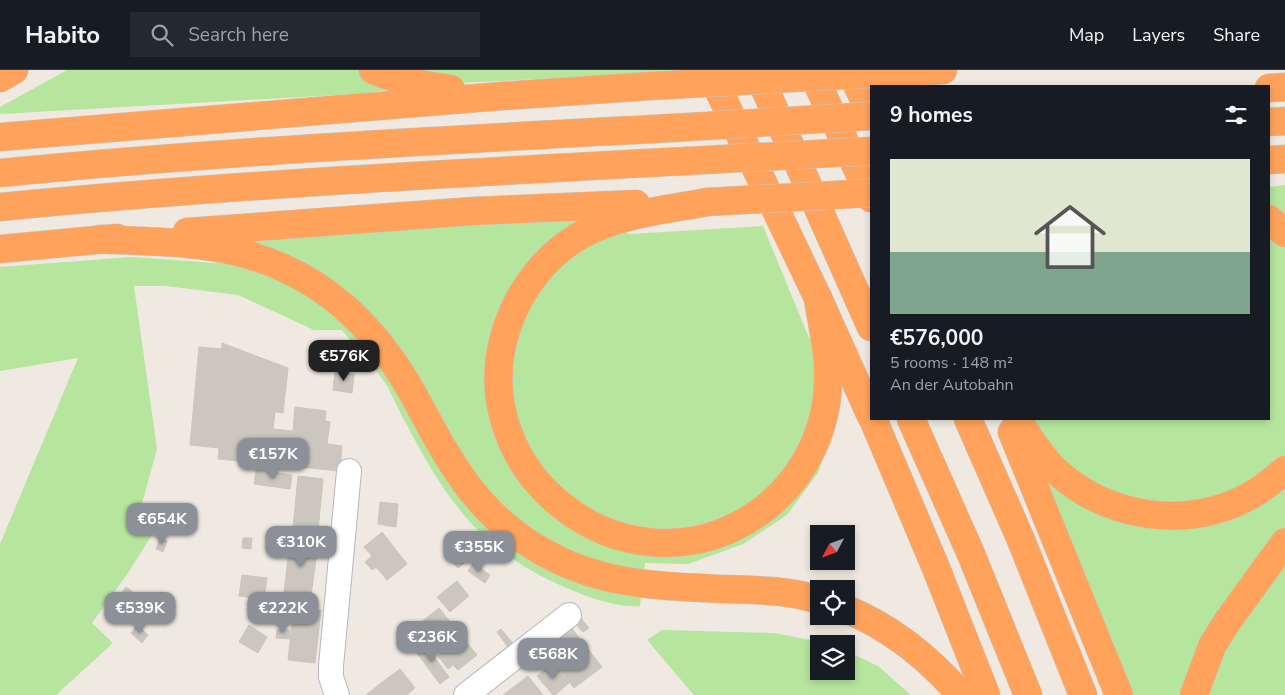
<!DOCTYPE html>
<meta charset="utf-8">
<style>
:root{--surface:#171b24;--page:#242831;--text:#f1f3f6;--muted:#9ea1a6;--line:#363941;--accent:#8c9099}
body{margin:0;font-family:"Nunito Sans",sans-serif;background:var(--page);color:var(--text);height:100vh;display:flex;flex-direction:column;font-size:19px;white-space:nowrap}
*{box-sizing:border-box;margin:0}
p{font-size:16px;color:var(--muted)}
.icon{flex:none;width:28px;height:28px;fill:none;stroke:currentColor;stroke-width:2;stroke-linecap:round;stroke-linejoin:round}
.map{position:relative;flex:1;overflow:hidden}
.panel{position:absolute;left:870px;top:15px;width:400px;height:335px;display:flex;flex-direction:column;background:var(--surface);border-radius:0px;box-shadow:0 2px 8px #0003}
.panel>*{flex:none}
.needle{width:32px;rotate:229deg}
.fabs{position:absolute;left:810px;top:455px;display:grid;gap:10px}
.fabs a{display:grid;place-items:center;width:45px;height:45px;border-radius:0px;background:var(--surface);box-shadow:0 2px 8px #0003;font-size:25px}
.price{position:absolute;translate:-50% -42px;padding:0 11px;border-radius:10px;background:var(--accent);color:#fff;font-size:16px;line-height:32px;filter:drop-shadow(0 1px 2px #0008)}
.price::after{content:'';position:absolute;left:50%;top:30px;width:15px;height:11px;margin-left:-8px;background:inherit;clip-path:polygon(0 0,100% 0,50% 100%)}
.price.active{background:#222;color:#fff}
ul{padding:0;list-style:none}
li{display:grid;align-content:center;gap:10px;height:265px;padding:0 20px}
li span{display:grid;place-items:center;height:155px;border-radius:0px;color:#555}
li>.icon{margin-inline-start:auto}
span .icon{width:90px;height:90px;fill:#fffc;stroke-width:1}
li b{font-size:21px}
h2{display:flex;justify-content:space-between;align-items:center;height:60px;padding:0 20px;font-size:21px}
header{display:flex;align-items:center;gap:30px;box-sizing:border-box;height:70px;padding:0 25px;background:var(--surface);border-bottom:1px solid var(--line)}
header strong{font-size:24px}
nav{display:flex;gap:28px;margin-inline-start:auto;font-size:18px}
.search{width:350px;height:45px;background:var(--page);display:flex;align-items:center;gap:12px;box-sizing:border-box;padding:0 18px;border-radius:0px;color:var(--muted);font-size:19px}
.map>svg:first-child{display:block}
.green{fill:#b6e59e}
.building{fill:#cbc7bf;stroke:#cbc5ba}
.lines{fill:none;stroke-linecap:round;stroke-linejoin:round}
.minor-casing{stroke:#b4b7c1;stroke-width:26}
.highway-casing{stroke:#c9c9c9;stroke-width:29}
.minor{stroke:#fff;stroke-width:24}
.highway{stroke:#ffa35c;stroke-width:28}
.highway-bridge-casing{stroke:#c9c9c9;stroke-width:29;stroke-linecap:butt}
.highway-bridge{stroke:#ffa35c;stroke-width:28}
</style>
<header>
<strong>Habito</strong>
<div class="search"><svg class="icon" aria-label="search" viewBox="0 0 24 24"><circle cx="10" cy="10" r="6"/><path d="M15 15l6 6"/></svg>Search here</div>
<nav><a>Map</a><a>Layers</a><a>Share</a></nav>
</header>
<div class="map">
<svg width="1285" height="625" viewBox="0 0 1285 625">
<rect width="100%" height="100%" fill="#efe9e1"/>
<g class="green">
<path d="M67 0H684L685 2 438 14 356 24 0 44V37Z"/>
<path d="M1285 115V625H1131L1051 426 1034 357 1030 349H1269V117Z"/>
<path d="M584 146 630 164 763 156 809 268 840 302 836 354 818 403 787 445 743 474 688 494 645 493 640 536C621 538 592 529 574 521 541 508 510 490 484 466 452 437 428 395 408 357 400 344 395 330 387 316 377 299 355 277 342 260H314L238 225 166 216H134L157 379 138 448 157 457 128 503 92 553 113 573 56 625H0V474L78 288 0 301V197L131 187 215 193 260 169Z"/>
<path d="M662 560 774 563 831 574H819V601H846V581L878 596 911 625H694L647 570Z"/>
</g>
<g class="building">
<path d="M222 273 288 298 283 343 275 342 273 359 293 361 295 337 326 341 325 351 330 352 327 374 342 376 340 401 218 389 219 378 190 375 199 277 222 279Z"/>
<path d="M335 302 354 304 352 323 333 320Z"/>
<path d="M256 400 292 405 290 419 254 414Z"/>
<path d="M298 406 323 409 318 461 293 458Z"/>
<path d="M380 432 398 434 396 457 378 454Z"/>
<path d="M382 462 407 494 387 510 376 497 372 500 365 492 372 486 364 477Z"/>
<path d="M243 468H252L251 479 242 478Z"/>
<path d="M160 469 167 471 163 482 156 479Z"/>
<path d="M290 471 318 474 311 526 284 523Z"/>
<path d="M452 476 457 481 449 489 444 483Z"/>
<path d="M461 484 467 491 458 498 452 492Z"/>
<path d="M473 493 490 505 485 513 468 501Z"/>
<path d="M242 505 267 508 264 529 239 526Z"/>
<path d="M457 511 469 526 450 542 437 527Z"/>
<path d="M126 517 138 526 125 543 113 535Z"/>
<path d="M158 527 166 532 161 540 153 536Z"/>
<path d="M294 537 321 540 315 593 288 590Z"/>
<path d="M439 538 477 585 458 600 453 595 448 599 438 586 443 582 420 553Z"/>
<path d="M580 547 589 558 583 562 574 552Z"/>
<path d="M137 555 148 565 142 573 131 563Z"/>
<path d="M249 555 267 567 258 583 239 572Z"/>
<path d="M570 556 602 597 574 618 555 594 559 591 547 574Z"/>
<path d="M501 559 515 576 510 580 497 562Z"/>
<path d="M277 560H290V569L276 568Z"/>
<path d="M423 572 449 607 440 614 414 579Z"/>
<path d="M553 594 569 613 555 625H553L537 606Z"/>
<path d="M400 599 415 618 407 625H397L385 610Z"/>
<path d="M528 606 543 625H503Z"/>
<path d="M385 610 396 625H366Z"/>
</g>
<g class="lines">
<defs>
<g id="minor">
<path d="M337 625 331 607V596L349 401"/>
<path d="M466 625 569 545"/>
</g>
<g id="highway">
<path d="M373 0C398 11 423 15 451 19"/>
<path d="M709 0 818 228 871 346"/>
<path d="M755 0 765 19 871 257"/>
<path d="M811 0 871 128"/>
<path d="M850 0 871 44"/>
<path d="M900 2 943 0"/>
<path d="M0 8 14 0"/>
<path d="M1269 18 1285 17"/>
<path d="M1269 52 1285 51"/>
<path d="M0 67 502 26 651 16"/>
<path d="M1269 90 1285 89"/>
<path d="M0 103C223 81 448 70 672 58"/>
<path d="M707 132C665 140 619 144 581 165 551 182 527 210 513 242 446 394 626 539 761 441 806 408 830 355 828 300 828 276 821 252 818 228"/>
<path d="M0 137C229 115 458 103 687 91"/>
<path d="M1269 149 1285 163"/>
<path d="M187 162 474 141 636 134"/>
<path d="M100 169C144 172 191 171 234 181 321 202 377 256 418 333 449 391 475 440 533 476 595 515 654 516 724 519 757 520 788 520 819 530"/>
<path d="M0 179 117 168"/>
<path d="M873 349 936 498 986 625"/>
<path d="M911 349 971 484 1028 625"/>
<path d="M968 349 1021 470 1083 625"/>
<path d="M1017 349C1029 367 1040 386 1056 401 1108 448 1185 460 1248 427 1262 420 1273 410 1285 400"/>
<path d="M1012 362 1119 625"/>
<path d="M846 539C892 558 929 588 961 625"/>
<path d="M1194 625 1212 576 1227 552 1285 472"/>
</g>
</defs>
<use href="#minor" class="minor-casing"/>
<use href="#highway" class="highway-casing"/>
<use href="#minor" class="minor"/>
<use href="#highway" class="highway"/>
<defs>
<g id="highway-bridge">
<path d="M651 16 900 2"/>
<path d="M672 58 871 46"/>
<path d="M687 91 871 81"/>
<path d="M707 132 871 123"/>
</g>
</defs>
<use href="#highway-bridge" class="highway-bridge-casing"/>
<use href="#highway-bridge" class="highway-bridge"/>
</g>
</svg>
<div class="fabs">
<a><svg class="needle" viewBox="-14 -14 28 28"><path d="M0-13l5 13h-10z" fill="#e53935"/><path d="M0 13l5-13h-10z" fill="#9ea1a6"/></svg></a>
<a><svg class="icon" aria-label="locate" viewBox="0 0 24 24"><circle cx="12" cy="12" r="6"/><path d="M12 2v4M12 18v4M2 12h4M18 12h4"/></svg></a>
<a><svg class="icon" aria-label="layers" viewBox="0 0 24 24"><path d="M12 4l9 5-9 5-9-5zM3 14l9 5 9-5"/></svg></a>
</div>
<b class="price active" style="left:344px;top:312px">€576K</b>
<b class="price" style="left:273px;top:410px">€157K</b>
<b class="price" style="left:162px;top:475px">€654K</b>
<b class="price" style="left:301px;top:498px">€310K</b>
<b class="price" style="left:479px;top:503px">€355K</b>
<b class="price" style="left:140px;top:564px">€539K</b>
<b class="price" style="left:283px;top:564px">€222K</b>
<b class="price" style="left:432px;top:593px">€236K</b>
<b class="price" style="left:553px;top:610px">€568K</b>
<section class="panel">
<h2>9 homes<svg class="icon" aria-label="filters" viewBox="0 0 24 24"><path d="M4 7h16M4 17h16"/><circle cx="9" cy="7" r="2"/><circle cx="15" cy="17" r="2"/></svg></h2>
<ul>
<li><span style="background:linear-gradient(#dfe7d0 60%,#7fa58c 0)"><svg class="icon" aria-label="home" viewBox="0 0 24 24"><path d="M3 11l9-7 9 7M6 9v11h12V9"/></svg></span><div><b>€576,000</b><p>5 rooms · 148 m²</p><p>An der Autobahn</p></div></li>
</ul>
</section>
</div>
